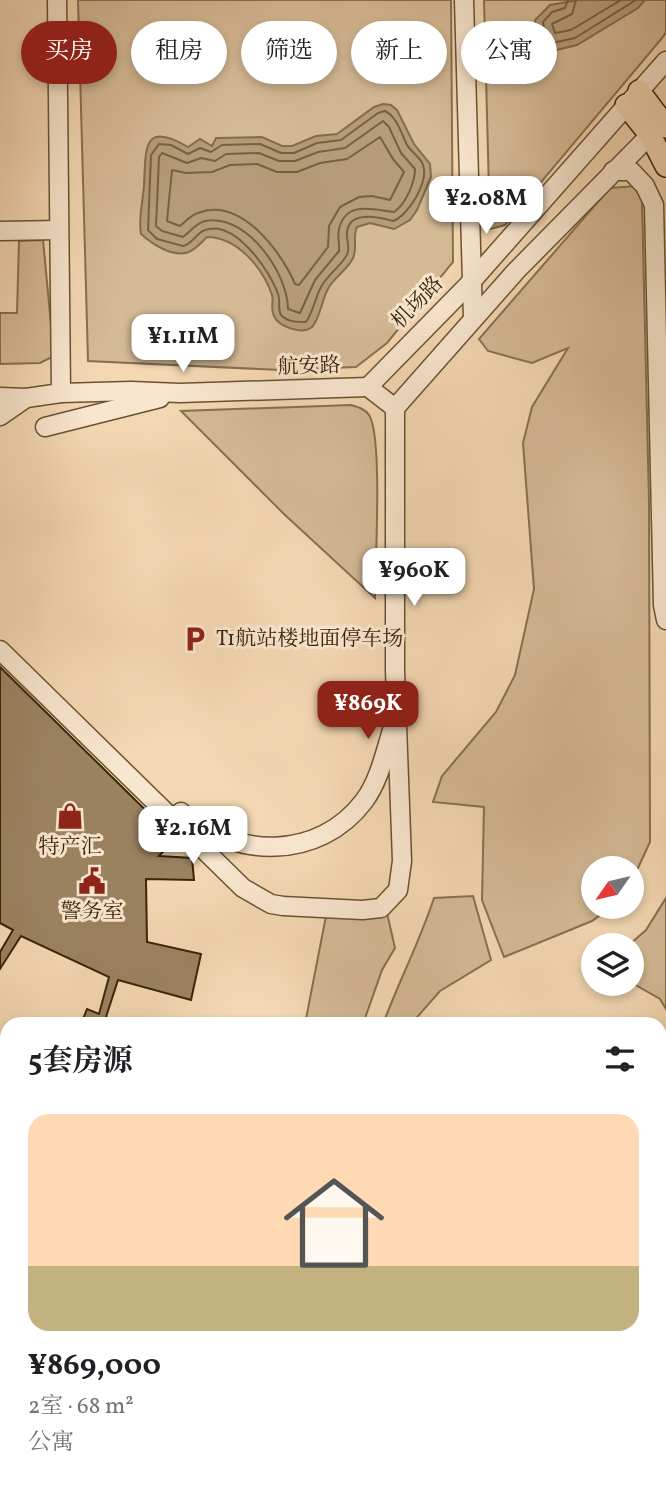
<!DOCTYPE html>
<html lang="zh">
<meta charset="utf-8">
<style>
:root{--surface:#fff;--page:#f6f6f6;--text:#202124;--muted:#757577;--accent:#8f2418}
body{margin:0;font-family:Vollkorn,"Noto Serif SC",serif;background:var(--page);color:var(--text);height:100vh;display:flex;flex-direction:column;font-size:26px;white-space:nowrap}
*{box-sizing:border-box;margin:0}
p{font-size:23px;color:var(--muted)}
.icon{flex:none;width:38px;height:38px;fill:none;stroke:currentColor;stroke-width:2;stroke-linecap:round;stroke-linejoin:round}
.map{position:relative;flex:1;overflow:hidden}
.sheet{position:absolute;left:0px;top:1017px;width:667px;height:471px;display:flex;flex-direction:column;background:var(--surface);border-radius:21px 21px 0 0;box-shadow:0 4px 10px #0003}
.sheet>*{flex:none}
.guide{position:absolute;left:21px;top:21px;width:625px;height:63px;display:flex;gap:14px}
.needle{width:46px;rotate:236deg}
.controls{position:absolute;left:581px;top:856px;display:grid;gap:14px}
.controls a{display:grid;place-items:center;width:63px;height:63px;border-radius:50%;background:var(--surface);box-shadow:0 4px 10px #0003;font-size:35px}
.price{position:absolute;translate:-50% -60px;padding:0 16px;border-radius:14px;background:#fff;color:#222;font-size:23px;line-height:46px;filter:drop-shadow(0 2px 4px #0008)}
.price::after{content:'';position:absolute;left:50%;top:42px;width:21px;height:16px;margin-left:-10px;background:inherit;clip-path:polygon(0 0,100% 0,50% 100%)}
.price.selected{background:var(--accent);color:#fff}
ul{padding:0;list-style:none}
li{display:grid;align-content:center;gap:14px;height:371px;padding:0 28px}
li span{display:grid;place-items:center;height:217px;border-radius:21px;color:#555}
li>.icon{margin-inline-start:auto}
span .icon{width:126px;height:126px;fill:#fffc;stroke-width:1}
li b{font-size:30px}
h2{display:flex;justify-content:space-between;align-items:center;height:84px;padding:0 28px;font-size:30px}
.tag{padding:0 24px;border-radius:32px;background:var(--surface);box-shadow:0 4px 10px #0003;font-size:24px;line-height:63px}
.tag.selected{background:var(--accent);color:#fff}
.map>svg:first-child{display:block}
.green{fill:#d5ba96;stroke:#88704f;stroke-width:2}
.water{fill:#b59b79;stroke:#846c4c;stroke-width:2}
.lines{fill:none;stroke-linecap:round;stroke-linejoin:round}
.shore{stroke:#786040;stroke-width:2}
.building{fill:#9b8261;stroke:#3b2508;stroke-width:2}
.minor-casing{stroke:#695233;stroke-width:21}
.major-casing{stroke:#3b2508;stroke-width:24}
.minor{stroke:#f8e6ce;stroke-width:18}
.major{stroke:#f4d8b3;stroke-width:21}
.labels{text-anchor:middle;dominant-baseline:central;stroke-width:6;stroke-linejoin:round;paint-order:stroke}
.street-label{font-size:21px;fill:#3b2508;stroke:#f8e6ce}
.poi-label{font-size:21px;fill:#3b2508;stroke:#f8e6ce}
</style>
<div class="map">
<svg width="666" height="1487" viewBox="0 0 666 1487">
<rect width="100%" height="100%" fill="#f4d8b3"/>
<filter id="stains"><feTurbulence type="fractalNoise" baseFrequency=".00286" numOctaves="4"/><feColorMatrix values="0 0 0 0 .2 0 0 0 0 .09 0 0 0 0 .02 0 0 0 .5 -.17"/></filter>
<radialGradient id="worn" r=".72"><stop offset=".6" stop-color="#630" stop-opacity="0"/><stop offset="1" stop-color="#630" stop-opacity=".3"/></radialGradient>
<g class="green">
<path d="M78 0H451L453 262 387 343 356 367 280 370 88 361Z"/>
<path d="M484 0H666V32L663 37 505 225 490 229Z"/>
<path d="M637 186 642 200 649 502 650 842 632 881V868H593V906L611 907 592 921 504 957 482 900 484 807 433 802 442 776 496 712 515 675 534 589 523 443 532 407 568 348 532 363 488 351 479 339 610 188Z"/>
<path d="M43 240 54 356 40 363 0 364V313H17L19 241Z"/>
<path d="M351 405C358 407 365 409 369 415 383 436 375 566 375 598L285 515 181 411Z"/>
<path d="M473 896 491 960 440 991 411 1024H383C399 981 420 941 434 898Z"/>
<path d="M666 898V1009L660 999 632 983V945H629L646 930Z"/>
<path d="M387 913 395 948 382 970 363 1024H305L326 916Z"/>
<path d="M666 1115V1487H556L555 1481 660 1480V1124Z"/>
</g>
<g class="water">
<path d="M579 0H645L638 8 577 45 548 52 537 33 535 20 550 5Z"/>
<path d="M383 104 391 105 397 110 414 144 430 164 431 177 417 210 410 220 394 229 370 223 357 227C352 238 358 247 353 258 348 269 335 277 329 287 322 298 320 319 312 327 302 335 279 327 274 316 270 309 274 302 272 295 263 268 237 237 207 237 202 242 196 249 189 252 173 258 152 244 141 234 138 218 143 202 144 185 146 149 142 120 188 147L200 139 212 146 216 138 262 137 282 146H292L316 136 337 134 374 107Z"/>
</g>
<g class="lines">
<g class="shore">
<path d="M568 0 565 8 552 12 543 22 544 31 552 43 575 38 636 0"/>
<path d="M576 0 572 14 552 24 555 33 571 30 621 0"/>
<path d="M385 111C396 116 401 132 406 143 410 152 420 156 423 165 429 182 408 216 393 221 378 217 345 209 347 237 348 245 350 251 345 258 338 268 327 276 321 287 315 298 313 312 306 322 298 322 287 322 281 315 277 308 281 301 278 294 270 271 235 219 205 230 196 233 193 244 183 246L157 239 148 230 151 155 159 144 171 145 188 154 200 148 211 152 222 145 260 144 281 153H294L317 143 341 140 378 113Z"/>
<path d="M383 121 389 127 401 153 415 169C415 182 406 204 394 212 373 210 346 200 339 229 337 237 340 244 339 251L315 280 300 313 288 309C288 274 247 213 205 221 196 223 190 232 183 237L162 231 156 226 159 157 162 153 187 163 201 158 215 161 226 154 259 153 279 161H295L318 152 345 148Z"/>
<path d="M380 137 393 159 404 172 390 200 372 196 359 197 340 207 329 226 328 247 299 285 295 284C281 251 240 196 198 213 191 215 186 221 180 226L167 221 172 170 186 173 212 172 230 165 257 164 277 172H297L320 163 347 159Z"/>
</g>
</g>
<path class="building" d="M0 667 175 839 159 856 192 858 194 880 146 879 147 942 201 954 191 1000 118 980 106 1017 119 1024H81L87 1009 99 1014 109 977 21 936 0 969V952L13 930 0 923Z"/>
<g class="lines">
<defs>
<g id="minor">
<path d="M57 0 61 393"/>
<path d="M464 0 473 318"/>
<path d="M613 171H631L645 186 654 205 663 605 666 620"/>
<path d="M0 231 59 230"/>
<path d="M368 387 471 282 666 61"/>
<path d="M0 397 26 398 61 393 131 391 180 393 368 387"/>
<path d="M395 408 516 271 658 127"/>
<path d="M0 416 26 398"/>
<path d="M45 427 160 398"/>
<path d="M0 650 243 888 271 904 283 906 362 910 381 908 398 890 402 861 395 670V408L368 387"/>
<path d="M181 812C234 859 319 861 364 801 379 781 385 753 392 730"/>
</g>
<g id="major">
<path d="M639 91 666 127"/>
<path d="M626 105 650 135 666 166"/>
</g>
</defs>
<use href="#minor" class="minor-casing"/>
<use href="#major" class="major-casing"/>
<use href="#minor" class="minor"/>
<use href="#major" class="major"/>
</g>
<defs>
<symbol id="parking-bare" viewBox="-9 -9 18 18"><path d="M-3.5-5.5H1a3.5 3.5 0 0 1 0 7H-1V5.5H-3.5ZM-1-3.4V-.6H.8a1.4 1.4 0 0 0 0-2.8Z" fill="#8f2418" stroke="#f8e6ce" stroke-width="2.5" paint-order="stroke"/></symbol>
<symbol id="shop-bare" viewBox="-9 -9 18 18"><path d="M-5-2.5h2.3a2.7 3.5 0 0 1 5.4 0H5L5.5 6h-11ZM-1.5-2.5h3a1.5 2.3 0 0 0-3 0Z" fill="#8f2418" stroke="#f8e6ce" stroke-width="2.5" paint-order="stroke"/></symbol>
<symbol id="civic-bare" viewBox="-9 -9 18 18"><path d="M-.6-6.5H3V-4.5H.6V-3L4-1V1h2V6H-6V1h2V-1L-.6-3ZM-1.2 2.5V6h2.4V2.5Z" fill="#8f2418" stroke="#f8e6ce" stroke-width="2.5" paint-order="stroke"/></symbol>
</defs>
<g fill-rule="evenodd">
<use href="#parking-bare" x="176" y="620" width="38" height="38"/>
<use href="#shop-bare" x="51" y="797" width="38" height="38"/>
<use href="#civic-bare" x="73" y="862" width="38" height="38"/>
</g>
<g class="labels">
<g class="street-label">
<text transform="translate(418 303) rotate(-46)">机场路</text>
<text transform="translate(309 367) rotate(-2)">航安路</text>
</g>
<g class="poi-label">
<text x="216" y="639" text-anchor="start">T1航站楼地面停车场</text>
<text x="70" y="847">特产汇</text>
<text x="92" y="912">警务室</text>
</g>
</g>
<rect width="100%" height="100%" filter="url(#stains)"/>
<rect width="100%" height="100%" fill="url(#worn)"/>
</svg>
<div class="controls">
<a><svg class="needle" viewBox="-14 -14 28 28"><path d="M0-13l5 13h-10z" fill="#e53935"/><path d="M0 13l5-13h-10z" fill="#757577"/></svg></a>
<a><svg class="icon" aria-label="layers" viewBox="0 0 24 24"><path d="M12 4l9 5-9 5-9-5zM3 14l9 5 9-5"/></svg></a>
</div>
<b class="price" style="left:486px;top:236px">¥2.08M</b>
<b class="price" style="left:183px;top:374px">¥1.11M</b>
<b class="price" style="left:414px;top:608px">¥960K</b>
<b class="price selected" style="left:368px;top:741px">¥869K</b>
<b class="price" style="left:193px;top:866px">¥2.16M</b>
<div class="guide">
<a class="tag selected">买房</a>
<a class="tag">租房</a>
<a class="tag">筛选</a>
<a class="tag">新上</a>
<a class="tag">公寓</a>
</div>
<section class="sheet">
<h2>5套房源<svg class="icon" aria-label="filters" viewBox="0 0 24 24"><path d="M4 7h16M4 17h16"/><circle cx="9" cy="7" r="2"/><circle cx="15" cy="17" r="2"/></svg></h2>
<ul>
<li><span style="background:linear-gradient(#ffd9b3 70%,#c2b280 0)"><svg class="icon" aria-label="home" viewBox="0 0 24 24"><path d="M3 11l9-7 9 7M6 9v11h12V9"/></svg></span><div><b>¥869,000</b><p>2室 · 68 m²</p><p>公寓</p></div></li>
</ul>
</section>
</div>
